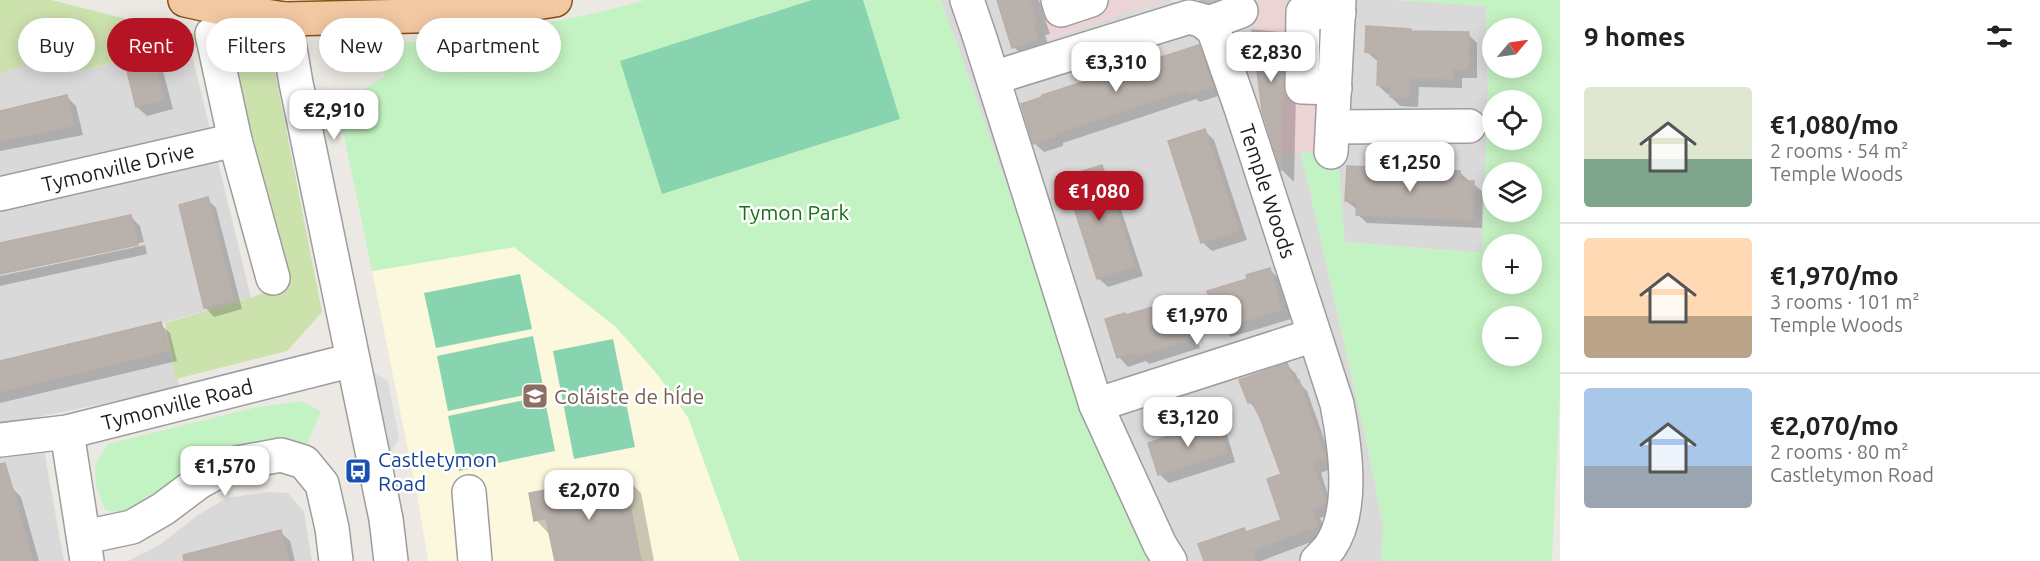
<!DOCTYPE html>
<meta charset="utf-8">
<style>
:root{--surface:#fff;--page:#f6f6f6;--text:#222;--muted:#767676;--line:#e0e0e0;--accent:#b41423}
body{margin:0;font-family:Ubuntu,sans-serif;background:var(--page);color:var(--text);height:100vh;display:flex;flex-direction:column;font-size:22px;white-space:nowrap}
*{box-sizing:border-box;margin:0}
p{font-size:20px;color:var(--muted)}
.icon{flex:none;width:33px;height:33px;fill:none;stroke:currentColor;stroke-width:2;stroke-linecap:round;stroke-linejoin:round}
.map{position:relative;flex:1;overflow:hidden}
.sheet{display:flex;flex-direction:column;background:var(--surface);width:480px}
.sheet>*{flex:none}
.top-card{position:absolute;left:18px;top:18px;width:570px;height:54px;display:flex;gap:12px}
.needle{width:39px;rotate:61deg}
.fabs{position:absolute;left:1482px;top:18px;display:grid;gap:12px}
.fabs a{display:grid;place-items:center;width:60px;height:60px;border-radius:50%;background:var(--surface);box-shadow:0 3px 15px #0003;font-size:30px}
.price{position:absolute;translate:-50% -51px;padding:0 14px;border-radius:12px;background:#fff;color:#222;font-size:20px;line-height:39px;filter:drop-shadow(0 2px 3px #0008)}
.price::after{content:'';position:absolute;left:50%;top:36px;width:18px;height:14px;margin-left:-9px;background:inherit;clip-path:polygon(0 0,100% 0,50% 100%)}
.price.current{background:var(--accent);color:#fff}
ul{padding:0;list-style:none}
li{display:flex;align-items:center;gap:18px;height:150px;padding:0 24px}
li+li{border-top:2px solid var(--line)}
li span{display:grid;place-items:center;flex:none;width:168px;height:120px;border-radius:6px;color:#555}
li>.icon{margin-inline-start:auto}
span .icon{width:72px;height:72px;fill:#fffc;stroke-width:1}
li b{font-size:26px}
h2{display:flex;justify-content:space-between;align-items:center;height:72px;padding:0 24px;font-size:26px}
.tag{padding:0 21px;border-radius:27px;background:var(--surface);box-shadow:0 3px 15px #0003;font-size:21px;line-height:54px}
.tag.current{background:var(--accent);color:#fff}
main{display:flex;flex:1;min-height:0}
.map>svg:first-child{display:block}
.residential{fill:#dad9d9}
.commercial{fill:#ecd3d5}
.education{fill:#fbf8dd}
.grass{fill:#cce2ad}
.park{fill:#c4f3c3;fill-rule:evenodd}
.pitch{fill:#88d4b0}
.parking{fill:#dcdcdc}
.shadow{fill:#0003}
.building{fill:#b9b1ac;stroke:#bcaea7;stroke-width:1.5}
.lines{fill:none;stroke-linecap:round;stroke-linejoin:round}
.minor-casing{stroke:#9d9d9d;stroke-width:36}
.major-casing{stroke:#85530f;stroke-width:36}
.minor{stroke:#fff;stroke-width:33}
.major{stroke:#f2c8a3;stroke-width:33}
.labels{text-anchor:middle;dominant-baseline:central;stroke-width:5;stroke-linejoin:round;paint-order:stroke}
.street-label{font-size:21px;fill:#1c1c1c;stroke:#fff}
.park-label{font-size:21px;fill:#176e16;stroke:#fff}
.education-label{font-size:21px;fill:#785e54;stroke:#fff;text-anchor:start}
.transit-label{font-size:21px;fill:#164399;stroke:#fff;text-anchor:start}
</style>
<main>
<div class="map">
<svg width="1560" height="561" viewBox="0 0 1560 561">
<rect width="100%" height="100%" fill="#ece8e3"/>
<g class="residential">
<path d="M941 0H1037L1050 38 1164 0 1203 7 1223 0H1248L1257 31 1267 151 1301 152 1369 453 1383 527 1381 561H1164L1050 307Z"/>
<path d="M1356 0H1397L1486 6 1488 92 1483 253 1344 242 1338 159Z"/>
<path d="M190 47 251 298 162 323 180 388 38 417 64 561H0V68L67 54 74 73 165 48Z"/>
<path d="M268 492 288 493 304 512 312 561H128L161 544 198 515 227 498Z"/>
</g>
<g class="commercial">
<path d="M1037 0H1164L1049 38Z"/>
<path d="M1248 0H1332L1324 154 1267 151 1252 30H1257Z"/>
</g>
<path class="education" d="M514 247 616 327 657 374 688 417 740 561H428L418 500 372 271Z"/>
<path class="grass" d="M0 0H51L182 33H247L272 57 322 312 287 351 176 379 165 323 251 298 290 281 229 44 165 48 73 73 66 53 0 73Z"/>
<g class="park">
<path d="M645 0H941L1050 307 1164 561H740L688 417 657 374 616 327 514 247 372 271 339 111 362 91 385 76 381 57 397 44C481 33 564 24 645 0Z"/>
<path d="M1397 0H1560V393L1552 561H1381L1383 527 1369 453 1301 152 1324 154 1338 159 1345 242 1482 253 1488 92 1486 6ZM1492 28H1532V68H1492ZM1492 100H1532V140H1492ZM1492 172H1532V212H1492ZM1492 244H1532V284H1492ZM1492 316H1532V356H1492Z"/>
<path d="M301 401 321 411 305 449 275 439 202 460 134 515 105 510 96 485 95 465 108 444 253 408Z"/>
</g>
<g class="pitch">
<path d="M812 0H863L900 119 662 194 620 61Z"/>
<path d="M520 274 532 329 436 348 424 293Z"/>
<path d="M533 336 544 391 448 411 437 356Z"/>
<path d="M613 339 635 447 574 459 553 351Z"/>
<path d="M544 396 555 451 459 471 448 416Z"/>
</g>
<g class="parking">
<path d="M1166 0H1171L1174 11 1055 50 1057 40 1135 15 1134 10Z"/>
<path d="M374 373 388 381 399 439 390 453Z"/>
</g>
<g class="shadow">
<path d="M998 0H1039L1050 34 1045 35 1051 53 1027 61 1014 47Z"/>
<path d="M1198 0H1240L1207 9Z"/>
<path d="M1412 33 1468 34 1477 43V78H1462V88L1419 87 1418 107 1400 106 1391 97V94H1387L1378 85 1379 61 1376 60 1366 51Z"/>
<path d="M1283 34 1297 48 1294 182 1282 170 1263 111Z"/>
<path d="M1199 46 1208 56 1221 95 1200 102 1196 99 1063 143V146L1044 152 1034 143Z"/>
<path d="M154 61 163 71 173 109 147 116 137 107Z"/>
<path d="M67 97 76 106 83 135 0 151V112Z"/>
<path d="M1205 131 1214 140 1247 240 1212 251 1202 242Z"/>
<path d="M1101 167 1110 176 1143 276 1108 287 1098 278Z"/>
<path d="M1459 172 1483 192 1482 228 1367 223 1357 214 1358 210 1346 201Z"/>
<path d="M207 199 216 208 242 309 214 317 205 307Z"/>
<path d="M131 217 140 226 144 242 0 273V245Z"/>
<path d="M145 245 147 254 0 286V276Z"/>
<path d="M1270 270 1279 279 1291 319 1231 337 1222 327 1249 280Z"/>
<path d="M1178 300 1188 310 1200 348 1149 364 1146 361 1128 367 1119 357 1126 317Z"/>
<path d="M160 324 170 333 177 361 0 403V363Z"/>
<path d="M1287 365 1296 374 1299 383 1307 391 1334 467 1321 473 1334 513 1320 518 1327 536 1261 561H1206L1244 529 1248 533 1283 521V475L1258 411 1249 402Z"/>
<path d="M1216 421 1226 431 1235 462 1169 483 1159 474Z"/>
<path d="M624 476 641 493 654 561H557L551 536 536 520Z"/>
<path d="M11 487 21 497 39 561H3L0 550V491Z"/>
<path d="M280 532 290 541 295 561H203Z"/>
</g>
<g class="building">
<path d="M997 0H1030L1037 21 1033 22 1038 40 1012 48Z"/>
<path d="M1366 26 1411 29V31L1469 32 1468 70 1453 69V79L1410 78 1409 98 1390 97V86L1377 85 1378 54 1365 52Z"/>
<path d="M1252 30 1284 33 1281 171 1262 111Z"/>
<path d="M1199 45 1213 86 1189 94 1188 90 1054 134 1055 137 1033 144 1021 104 1042 97V95Z"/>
<path d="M154 60 165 100 136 107 126 67Z"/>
<path d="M67 95 74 126 0 141V111Z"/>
<path d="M1205 129 1239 231 1201 243 1168 141Z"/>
<path d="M1102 165 1135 266 1097 279 1064 177Z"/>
<path d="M1347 166 1460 171V181H1474L1473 220 1356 215 1357 202 1345 201Z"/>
<path d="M208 197 234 300 204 308 179 205Z"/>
<path d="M131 215 138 245 0 274V243Z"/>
<path d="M1270 268 1282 310 1221 328 1207 291 1247 279 1246 275Z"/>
<path d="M1179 299 1191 339 1138 356 1137 352 1117 358 1105 319 1125 313 1126 315Z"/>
<path d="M161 322 169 351 0 392V361Z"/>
<path d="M1287 363 1296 386 1299 380 1326 458 1312 463 1326 501 1325 504 1312 509 1318 526 1252 551 1256 561H1204L1198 544 1244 528 1246 532 1281 520 1267 479 1281 474 1261 420 1252 402 1248 403 1239 380Z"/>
<path d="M1217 420 1227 453 1158 475 1148 443Z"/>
<path d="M5 463 18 507 33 561H0V464Z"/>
<path d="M624 475 641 561H555L546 518 534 521 529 493Z"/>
<path d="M281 530 289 561H184L183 555Z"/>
</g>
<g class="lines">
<defs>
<g id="minor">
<path d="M967 0 980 38 1096 405 1160 545 1170 561"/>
<path d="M1058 0 1061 10 1091 0"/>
<path d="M285 19 296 83 386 519 391 561"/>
<path d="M1206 24 1241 11"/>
<path d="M212 34 235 140 273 278"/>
<path d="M993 78 1189 17 1204 21 1214 31 1241 108 1337 404C1345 446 1355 510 1330 547 1326 552 1321 557 1317 561"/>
<path d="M1335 88 1302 87 1303 12 1339 13"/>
<path d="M1333 127 1469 126"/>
<path d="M1331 152 1339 0"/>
<path d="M0 194 235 140"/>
<path d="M1096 405 1314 335"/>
<path d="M67 432 87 561"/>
<path d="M0 440 67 432 353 360"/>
<path d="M469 492 475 561"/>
<path d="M85 537 132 527 163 509 199 482 232 464 281 455 304 462 322 484 332 528 336 561"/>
</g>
<path id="major" d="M185 0 245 13 285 19 457 15 555 0"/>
</defs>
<use href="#minor" class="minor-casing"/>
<use href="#major" class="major-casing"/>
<use href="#minor" class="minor"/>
<use href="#major" class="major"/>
</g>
<defs>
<symbol id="school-square" viewBox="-11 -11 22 22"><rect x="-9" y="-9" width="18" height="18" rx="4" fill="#8d6e63" stroke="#fff"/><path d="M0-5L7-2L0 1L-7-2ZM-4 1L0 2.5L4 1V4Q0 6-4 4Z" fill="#fff"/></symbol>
<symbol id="bus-square" viewBox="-11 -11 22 22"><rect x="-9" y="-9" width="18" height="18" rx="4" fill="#1a4fb4" stroke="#fff"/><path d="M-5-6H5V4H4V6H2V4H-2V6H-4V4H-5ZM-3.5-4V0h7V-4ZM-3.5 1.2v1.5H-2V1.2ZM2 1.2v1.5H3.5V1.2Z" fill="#fff"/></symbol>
</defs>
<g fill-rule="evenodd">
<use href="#school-square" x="520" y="381" width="30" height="30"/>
<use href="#bus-square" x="343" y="456" width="30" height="30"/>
</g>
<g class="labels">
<g class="street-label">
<text transform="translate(118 167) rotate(-13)">Tymonville Drive</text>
<text transform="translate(1268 191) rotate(72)">Temple Woods</text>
<text transform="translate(177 404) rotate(-14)">Tymonville Road</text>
</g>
<g class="park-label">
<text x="794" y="212">Tymon Park</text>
</g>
<g class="education-label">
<text x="554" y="396">Coláiste de hÍde</text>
</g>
<g class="transit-label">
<text x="378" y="459">Castletymon<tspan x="378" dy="24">Road</tspan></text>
</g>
</g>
</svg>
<div class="fabs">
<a><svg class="needle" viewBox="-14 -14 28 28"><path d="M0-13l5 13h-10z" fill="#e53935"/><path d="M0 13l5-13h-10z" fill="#767676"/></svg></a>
<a><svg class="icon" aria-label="locate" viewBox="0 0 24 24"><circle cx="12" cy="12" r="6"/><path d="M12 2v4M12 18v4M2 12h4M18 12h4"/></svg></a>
<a><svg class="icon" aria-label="layers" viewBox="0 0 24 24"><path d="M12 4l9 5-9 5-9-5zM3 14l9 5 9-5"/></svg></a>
<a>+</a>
<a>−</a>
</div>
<b class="price" style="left:1271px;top:83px">€2,830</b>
<b class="price" style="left:1116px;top:93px">€3,310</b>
<b class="price" style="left:334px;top:141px">€2,910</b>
<b class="price" style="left:1410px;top:193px">€1,250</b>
<b class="price current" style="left:1099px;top:222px">€1,080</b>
<b class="price" style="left:1197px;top:346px">€1,970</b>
<b class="price" style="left:1188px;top:448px">€3,120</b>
<b class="price" style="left:225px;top:497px">€1,570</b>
<b class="price" style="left:589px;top:521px">€2,070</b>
<div class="top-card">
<a class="tag">Buy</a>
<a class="tag current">Rent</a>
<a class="tag">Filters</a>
<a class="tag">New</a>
<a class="tag">Apartment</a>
</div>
</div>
<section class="sheet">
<h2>9 homes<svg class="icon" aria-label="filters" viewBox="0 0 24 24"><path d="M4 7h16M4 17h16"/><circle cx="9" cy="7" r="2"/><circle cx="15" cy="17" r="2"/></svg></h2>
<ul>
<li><span style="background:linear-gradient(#dfe7d0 60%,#7fa58c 0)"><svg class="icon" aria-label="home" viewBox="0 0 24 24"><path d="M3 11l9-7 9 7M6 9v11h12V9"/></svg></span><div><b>€1,080/mo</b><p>2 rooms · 54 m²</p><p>Temple Woods</p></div></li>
<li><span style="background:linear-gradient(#ffd9b3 65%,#b9a48a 0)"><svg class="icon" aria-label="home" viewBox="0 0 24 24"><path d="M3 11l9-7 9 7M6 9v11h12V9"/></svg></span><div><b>€1,970/mo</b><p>3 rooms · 101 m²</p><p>Temple Woods</p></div></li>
<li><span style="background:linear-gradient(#a9c7e8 65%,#9aa5b1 0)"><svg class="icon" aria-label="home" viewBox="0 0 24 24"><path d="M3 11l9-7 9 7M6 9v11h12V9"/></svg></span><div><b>€2,070/mo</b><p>2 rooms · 80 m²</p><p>Castletymon Road</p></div></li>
</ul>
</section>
</main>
